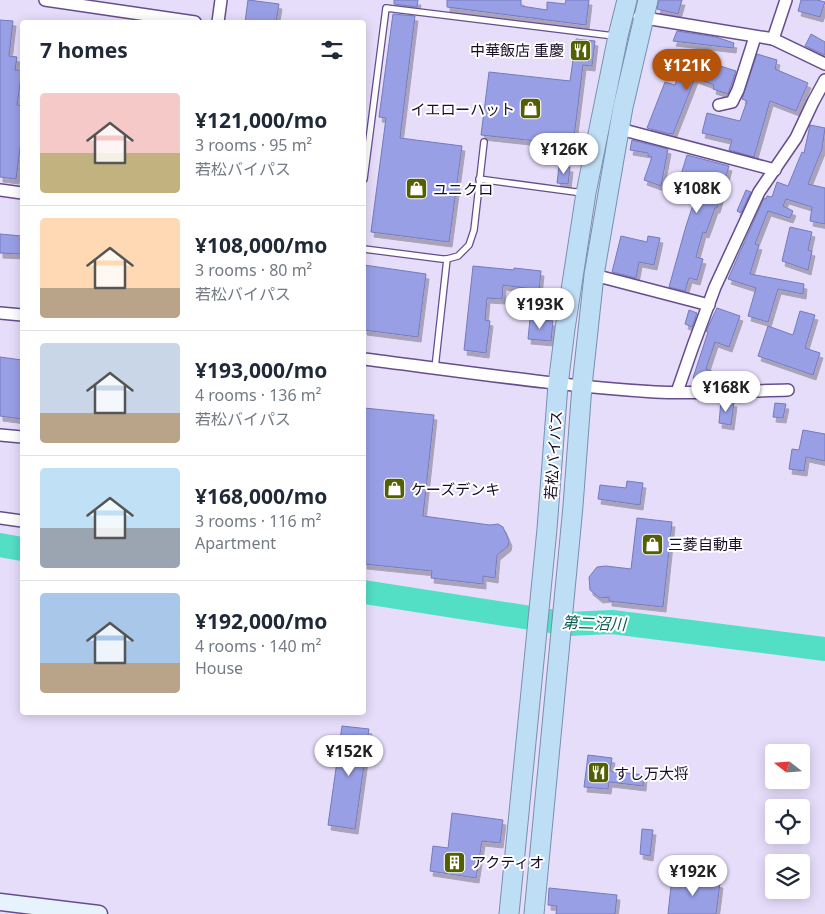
<!DOCTYPE html>
<meta charset="utf-8">
<style>
:root{--surface:#fff;--page:#f6f6f7;--text:#1f2937;--muted:#747a83;--line:#e0e1e3;--accent:#b45309}
body{margin:0;font-family:"Noto Sans","Noto Sans JP",sans-serif;background:var(--page);color:var(--text);height:100vh;display:flex;flex-direction:column;font-size:19px;white-space:nowrap}
*{box-sizing:border-box;margin:0}
p{font-size:16px;color:var(--muted)}
.icon{flex:none;width:28px;height:28px;fill:none;stroke:currentColor;stroke-width:2;stroke-linecap:round;stroke-linejoin:round}
.map{position:relative;flex:1;overflow:hidden}
.sheet{position:absolute;left:20px;top:20px;width:346px;height:695px;display:flex;flex-direction:column;background:var(--surface);border-radius:5px;box-shadow:0 2px 12px #0003}
.sheet>*{flex:none}
.needle{width:32px;rotate:287deg}
.buttons{position:absolute;left:765px;top:744px;display:grid;gap:10px}
.buttons a{display:grid;place-items:center;width:45px;height:45px;border-radius:5px;background:var(--surface);box-shadow:0 2px 12px #0003;font-size:25px}
.price{position:absolute;translate:-50% -42px;padding:0 11px;border-radius:18px;background:#fff;color:#222;font-size:16px;line-height:32px;filter:drop-shadow(0 1px 2px #0008)}
.price::after{content:'';position:absolute;left:50%;top:30px;width:15px;height:11px;margin-left:-8px;background:inherit;clip-path:polygon(0 0,100% 0,50% 100%)}
.price.active{background:var(--accent);color:#fff}
ul{padding:0;list-style:none}
li{display:flex;align-items:center;gap:15px;height:125px;padding:0 20px}
li+li{border-top:1px solid var(--line)}
li span{display:grid;place-items:center;flex:none;width:140px;height:100px;border-radius:5px;color:#555}
li>.icon{margin-inline-start:auto}
span .icon{width:60px;height:60px;fill:#fffc;stroke-width:1}
li b{font-size:21px}
h2{display:flex;justify-content:space-between;align-items:center;height:60px;padding:0 20px;font-size:21px}
.map>svg:first-child{display:block}
.lines{fill:none;stroke-linecap:round;stroke-linejoin:round}
.river{stroke:#53dfc6;stroke-width:24}
.building{fill:#989fe5;stroke:#747abd;filter:url(#shadow)}
.service-casing{stroke:#664e8e;stroke-width:8}
.minor-casing{stroke:#664e8e;stroke-width:14}
.secondary-casing{stroke:#664e8e;stroke-width:19}
.trunk-casing{stroke:#7890ac;stroke-width:21}
.service{stroke:#fff;stroke-width:5.5}
.minor{stroke:#fff;stroke-width:11}
.secondary{stroke:#e6f3fc;stroke-width:16}
.trunk{stroke:#bedef6;stroke-width:19}
.labels{text-anchor:middle;dominant-baseline:central;stroke-width:4;stroke-linejoin:round;paint-order:stroke}
.poi-label{font-size:15px;fill:#170d27;stroke:#fff;text-anchor:start}
.street-label{font-size:15px;fill:#170d27;stroke:#fff}
.water-label{font-size:16px;font-style:italic;fill:#095b4f;stroke:#fff}
</style>
<div class="map">
<svg width="825" height="914" viewBox="0 0 825 914">
<defs>
<filter id="shadow"><feDropShadow dx="3" dy="5" stdDeviation="0" flood-color="#0004"/></filter>
</defs>
<rect width="100%" height="100%" fill="#e6ddfb"/>
<g class="lines">
<g class="river">
<path d="M0 545 22 549"/>
<path d="M364 592 569 624 612 622 825 649"/>
</g>
</g>
<g class="building">
<path d="M248 0 279 4 276 22H245Z"/>
<path d="M394 0H418L417 7 394 4Z"/>
<path d="M447 0H521V6L547 10V2L565 4 566 0H589L586 25 447 7Z"/>
<path d="M659 0H682L678 14 657 9Z"/>
<path d="M801 0H817L825 2 820 17 798 11Z"/>
<path d="M393 14 415 16 400 138 462 146 449 242 371 232 386 118 379 117Z"/>
<path d="M0 20 13 21 9 56 17 57 15 70H22L17 105 22 106V133L16 179 0 177Z"/>
<path d="M677 31 716 37 734 43 733 48 673 41Z"/>
<path d="M811 34 825 42V55L805 46Z"/>
<path d="M576 39 595 41 592 66 583 65 573 145 481 135 489 72 570 81Z"/>
<path d="M757 54 777 60 775 69 808 83 796 111 770 101 754 157 729 150 732 140 702 133 707 113 740 121 747 101 742 99Z"/>
<path d="M685 55 736 71 728 94 713 89 714 85 695 78 673 134 670 133V134L647 128 665 82 675 85Z"/>
<path d="M810 125 825 128 822 149 808 184 825 188V224L810 221 812 207 786 199 783 206 793 211 790 218 768 211 755 244 759 245 750 274 804 284 803 294 778 289 768 322 748 316 756 288 728 279 764 198 766 199 767 196 772 197 777 182 788 186 802 152 804 153Z"/>
<path d="M632 140 668 149 661 186 644 180 652 157 648 156V153L630 150Z"/>
<path d="M687 155 729 166 717 208H715L706 233 703 232 696 257 703 259 697 280 689 278 685 291 669 287 686 226 694 202V200L675 194Z"/>
<path d="M559 166 570 167 568 184 557 183Z"/>
<path d="M746 190 751 192 741 213 737 211Z"/>
<path d="M790 227 812 232 808 250 812 251 808 270 782 261Z"/>
<path d="M0 234 22 236V254L0 253Z"/>
<path d="M621 236 647 242 648 236 660 238 654 265 639 262 636 278 612 272Z"/>
<path d="M364 265 426 274 418 337 364 330Z"/>
<path d="M473 266 514 270V268L541 271 539 290 503 285 502 299 487 298 485 320 490 321 486 353 464 350Z"/>
<path d="M717 308 740 316 729 347 715 342 706 369 719 374 716 385H713L693 378 708 332 706 331Z"/>
<path d="M689 310 697 313 692 327 685 324Z"/>
<path d="M800 311 815 315 805 348 820 353 813 375 758 356 768 326 793 335Z"/>
<path d="M530 319 553 321 551 341 528 339Z"/>
<path d="M0 357 22 360V419L0 416Z"/>
<path d="M721 401 734 402 731 425 719 423Z"/>
<path d="M775 403 786 404 783 418 773 417Z"/>
<path d="M364 408 434 415 423 516 490 525 498 524 503 527 509 541 508 546 497 555 495 578 483 576V584L431 578 432 571 364 564Z"/>
<path d="M803 430 825 434V461L806 457 804 471 789 469 792 449 799 450Z"/>
<path d="M627 481 643 483 640 505 598 499 600 485 626 488Z"/>
<path d="M637 518 672 522 663 607 609 601V597L600 598 590 590 589 577 597 567 606 566 631 569Z"/>
<path d="M342 726 369 729 355 829 328 825Z"/>
<path d="M588 755 612 758 610 771 644 775 643 786 609 782 608 789 584 787Z"/>
<path d="M452 813 503 820 500 843 482 841 476 878 430 871 433 846 448 848Z"/>
<path d="M642 829 653 830 650 856 640 854Z"/>
<path d="M672 877 720 883 716 914H668Z"/>
<path d="M549 888 617 895 615 914H556L557 906 548 905Z"/>
</g>
<g class="lines">
<defs>
<g id="service">
<path d="M364 179 386 8 614 36"/>
<path d="M479 179 583 193"/>
<path d="M364 249 442 259H447L458 256 469 245 474 230 484 142"/>
<path d="M435 368 447 259"/>
</g>
<g id="minor">
<path d="M45 0 195 22"/>
<path d="M639 17 773 39 825 64"/>
<path d="M218 22 221 0"/>
<path d="M773 39 786 0"/>
<path d="M719 105 732 102 738 90 755 37"/>
<path d="M620 129 775 170"/>
<path d="M0 190 22 193"/>
<path d="M594 275 709 305"/>
<path d="M0 313 22 315"/>
<path d="M364 359C461 371 557 386 655 392 699 394 744 391 788 390"/>
<path d="M677 392 693 346 715 287 759 192 796 138 813 102 825 80"/>
<path d="M0 435 22 437"/>
<path d="M0 518 22 521"/>
</g>
<path id="secondary" d="M0 902 99 914"/>
<g id="trunk">
<path d="M509 914 547 529 558 385 565 329 586 193 618 36 627 0"/>
<path d="M534 914 573 506 582 386 594 275 623 107 648 0"/>
</g>
</defs>
<use href="#service" class="service-casing"/>
<use href="#minor" class="minor-casing"/>
<use href="#secondary" class="secondary-casing"/>
<use href="#trunk" class="trunk-casing"/>
<use href="#service" class="service"/>
<use href="#minor" class="minor"/>
<use href="#secondary" class="secondary"/>
<use href="#trunk" class="trunk"/>
</g>
<defs>
<symbol id="restaurant-square" viewBox="-11 -11 22 22"><rect x="-9" y="-9" width="18" height="18" rx="4" fill="#526001" stroke="#fff"/><path d="M-5-6h1v4h1v-4h1v4h1v-4h1v5L-1.5 .5V6h-2V.5L-5-1ZM5-6V6H3V1.5H1.5Q1.5-4 5-6Z" fill="#fff"/></symbol>
<symbol id="shop-square" viewBox="-11 -11 22 22"><rect x="-9" y="-9" width="18" height="18" rx="4" fill="#526001" stroke="#fff"/><path d="M-5-2.5h2.3a2.7 3.5 0 0 1 5.4 0H5L5.5 6h-11ZM-1.5-2.5h3a1.5 2.3 0 0 0-3 0Z" fill="#fff"/></symbol>
<symbol id="building-square" viewBox="-11 -11 22 22"><rect x="-9" y="-9" width="18" height="18" rx="4" fill="#526001" stroke="#fff"/><path d="M-4-6H4V6H1V3H-1V6H-4ZM-2.5-4.3h1.7v1.8h-1.7ZM.8-4.3h1.7v1.8H.8ZM-2.5-1h1.7V.8h-1.7ZM.8-1h1.7V.8H.8Z" fill="#fff"/></symbol>
</defs>
<g fill-rule="evenodd">
<use href="#restaurant-square" x="568" y="38" width="25" height="25"/>
<use href="#shop-square" x="518" y="96" width="25" height="25"/>
<use href="#shop-square" x="404" y="176" width="25" height="25"/>
<use href="#shop-square" x="382" y="476" width="25" height="25"/>
<use href="#shop-square" x="640" y="532" width="25" height="25"/>
<use href="#restaurant-square" x="586" y="760" width="25" height="25"/>
<use href="#building-square" x="442" y="850" width="25" height="25"/>
</g>
<g class="labels">
<g class="poi-label">
<text x="564" y="50" text-anchor="end">中華飯店 重慶</text>
<text x="515" y="109" text-anchor="end">イエローハット</text>
<text x="433" y="189">ユニクロ</text>
<text x="411" y="489">ケーズデンキ</text>
<text x="668" y="544">三菱自動車</text>
<text x="614" y="773">すし万大将</text>
<text x="471" y="862">アクティオ</text>
</g>
<g class="street-label">
<text transform="translate(553 455) rotate(-86)">若松バイパス</text>
</g>
<g class="water-label">
<text transform="translate(594 623) rotate(2)">第二沼川</text>
</g>
</g>
</svg>
<div class="buttons">
<a><svg class="needle" viewBox="-14 -14 28 28"><path d="M0-13l5 13h-10z" fill="#e53935"/><path d="M0 13l5-13h-10z" fill="#747a83"/></svg></a>
<a><svg class="icon" aria-label="locate" viewBox="0 0 24 24"><circle cx="12" cy="12" r="6"/><path d="M12 2v4M12 18v4M2 12h4M18 12h4"/></svg></a>
<a><svg class="icon" aria-label="layers" viewBox="0 0 24 24"><path d="M12 4l9 5-9 5-9-5zM3 14l9 5 9-5"/></svg></a>
</div>
<b class="price active" style="left:687px;top:91px">¥121K</b>
<b class="price" style="left:564px;top:175px">¥126K</b>
<b class="price" style="left:697px;top:214px">¥108K</b>
<b class="price" style="left:540px;top:330px">¥193K</b>
<b class="price" style="left:726px;top:413px">¥168K</b>
<b class="price" style="left:349px;top:777px">¥152K</b>
<b class="price" style="left:693px;top:897px">¥192K</b>
<section class="sheet">
<h2>7 homes<svg class="icon" aria-label="filters" viewBox="0 0 24 24"><path d="M4 7h16M4 17h16"/><circle cx="9" cy="7" r="2"/><circle cx="15" cy="17" r="2"/></svg></h2>
<ul>
<li><span style="background:linear-gradient(#f6c9c9 60%,#c2b280 0)"><svg class="icon" aria-label="home" viewBox="0 0 24 24"><path d="M3 11l9-7 9 7M6 9v11h12V9"/></svg></span><div><b>¥121,000/mo</b><p>3 rooms · 95 m²</p><p>若松バイパス</p></div></li>
<li><span style="background:linear-gradient(#ffd9b3 70%,#b9a48a 0)"><svg class="icon" aria-label="home" viewBox="0 0 24 24"><path d="M3 11l9-7 9 7M6 9v11h12V9"/></svg></span><div><b>¥108,000/mo</b><p>3 rooms · 80 m²</p><p>若松バイパス</p></div></li>
<li><span style="background:linear-gradient(#c9d6e8 70%,#b9a48a 0)"><svg class="icon" aria-label="home" viewBox="0 0 24 24"><path d="M3 11l9-7 9 7M6 9v11h12V9"/></svg></span><div><b>¥193,000/mo</b><p>4 rooms · 136 m²</p><p>若松バイパス</p></div></li>
<li><span style="background:linear-gradient(#bfe0f5 60%,#9aa5b1 0)"><svg class="icon" aria-label="home" viewBox="0 0 24 24"><path d="M3 11l9-7 9 7M6 9v11h12V9"/></svg></span><div><b>¥168,000/mo</b><p>3 rooms · 116 m²</p><p>Apartment</p></div></li>
<li><span style="background:linear-gradient(#a9c7e8 70%,#b9a48a 0)"><svg class="icon" aria-label="home" viewBox="0 0 24 24"><path d="M3 11l9-7 9 7M6 9v11h12V9"/></svg></span><div><b>¥192,000/mo</b><p>4 rooms · 140 m²</p><p>House</p></div></li>
</ul>
</section>
</div>
